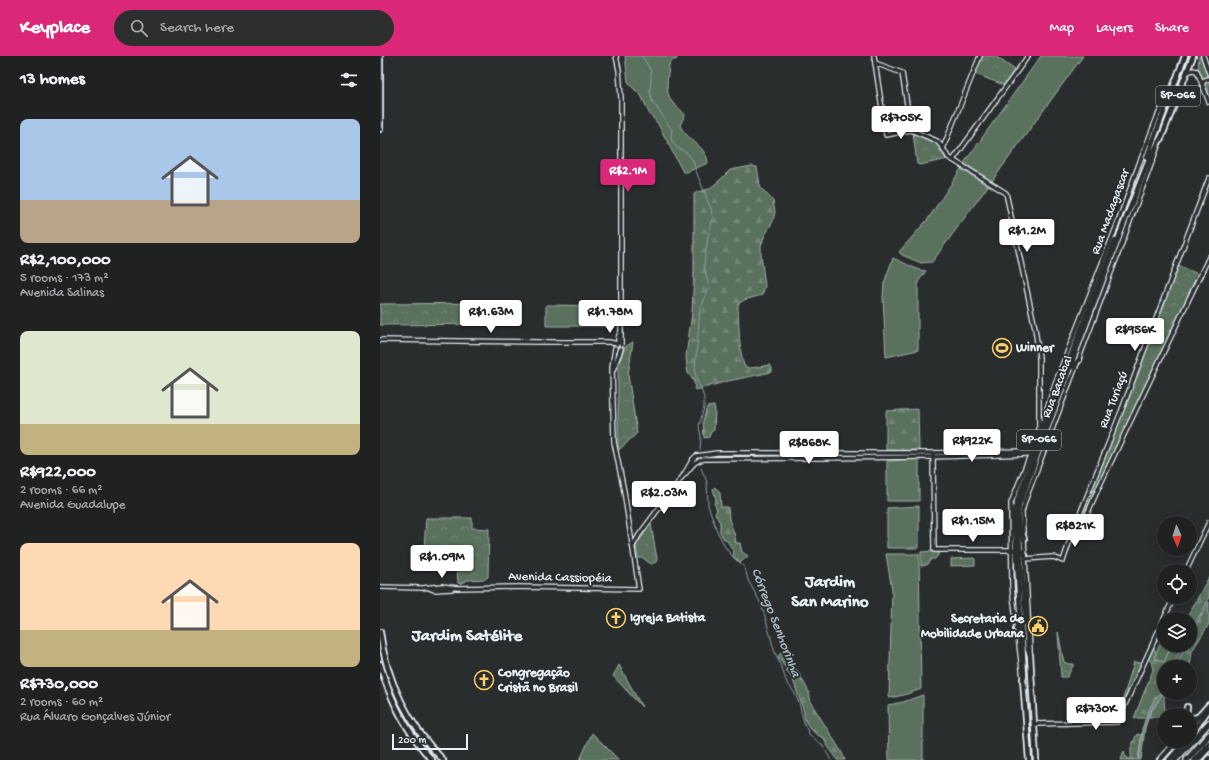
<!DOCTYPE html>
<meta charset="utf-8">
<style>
:root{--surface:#202222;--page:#2d2f2f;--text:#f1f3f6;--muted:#a2a4a5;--line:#3d3f40;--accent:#db2777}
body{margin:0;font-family:"Gochi Hand",sans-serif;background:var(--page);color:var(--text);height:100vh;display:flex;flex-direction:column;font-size:15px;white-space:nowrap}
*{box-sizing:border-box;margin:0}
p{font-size:13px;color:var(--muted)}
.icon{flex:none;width:22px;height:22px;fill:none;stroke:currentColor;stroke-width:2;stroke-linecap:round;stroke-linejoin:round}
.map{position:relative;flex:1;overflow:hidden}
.details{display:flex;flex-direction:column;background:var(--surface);width:380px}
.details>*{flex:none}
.needle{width:26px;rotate:177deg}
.controls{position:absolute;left:777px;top:460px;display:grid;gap:8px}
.controls a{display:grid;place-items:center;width:40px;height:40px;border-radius:50%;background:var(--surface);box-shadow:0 2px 10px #0003,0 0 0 1px var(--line);font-size:20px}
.scale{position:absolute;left:12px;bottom:10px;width:76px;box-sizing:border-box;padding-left:4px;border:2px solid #e8f1f8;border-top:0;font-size:11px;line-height:14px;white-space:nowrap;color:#e8f1f8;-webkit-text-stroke:3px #2a2d2e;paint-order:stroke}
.price{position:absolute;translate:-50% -34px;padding:0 9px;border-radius:4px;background:#fff;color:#222;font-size:13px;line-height:26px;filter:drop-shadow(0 1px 2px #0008)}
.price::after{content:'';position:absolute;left:50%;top:24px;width:12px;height:9px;margin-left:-6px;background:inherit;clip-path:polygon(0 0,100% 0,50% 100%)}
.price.current{background:var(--accent);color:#fff}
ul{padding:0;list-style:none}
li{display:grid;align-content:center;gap:8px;height:212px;padding:0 20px}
li span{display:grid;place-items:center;height:124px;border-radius:8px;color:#555}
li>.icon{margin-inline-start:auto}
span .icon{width:72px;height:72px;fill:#fffc;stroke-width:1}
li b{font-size:17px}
h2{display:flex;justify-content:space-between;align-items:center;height:48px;padding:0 20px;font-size:17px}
header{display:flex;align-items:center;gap:24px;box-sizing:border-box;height:56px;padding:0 20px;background:var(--accent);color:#fff}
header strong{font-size:19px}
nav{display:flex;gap:22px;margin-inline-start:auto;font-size:14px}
.search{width:280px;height:36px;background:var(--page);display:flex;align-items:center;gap:10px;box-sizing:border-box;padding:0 14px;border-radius:22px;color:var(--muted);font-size:15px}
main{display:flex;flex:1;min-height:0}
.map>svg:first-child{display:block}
.grass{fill:#5a715d;stroke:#a1b1aa}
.forest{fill:url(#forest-firs);stroke:#a1b1aa}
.wetland{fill:url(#wetland-marsh);stroke:#a1b1aa}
.park{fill:url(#park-crowns);stroke:#a1b1aa}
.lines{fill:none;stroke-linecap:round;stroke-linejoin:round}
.stream{stroke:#8d9ea9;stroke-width:1}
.minor-casing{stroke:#e8f1f8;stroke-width:6}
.major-casing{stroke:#e8f1f8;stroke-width:8}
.highway-casing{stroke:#e8f1f8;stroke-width:8}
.minor{stroke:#2a2d2e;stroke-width:3.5}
.major{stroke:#2a2d2e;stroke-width:4.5}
.highway{stroke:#2a2d2e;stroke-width:5.5}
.labels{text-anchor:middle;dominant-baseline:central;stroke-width:3.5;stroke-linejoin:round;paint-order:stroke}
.shield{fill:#2a2d2e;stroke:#afb6bb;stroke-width:1}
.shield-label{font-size:12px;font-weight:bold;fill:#e8f1f8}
.street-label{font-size:13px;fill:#e8f1f8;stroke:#2a2d2e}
.poi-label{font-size:13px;font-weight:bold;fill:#e8f1f8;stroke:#2a2d2e;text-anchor:start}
.water-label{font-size:14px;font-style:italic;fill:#abbac3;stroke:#2a2d2e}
.district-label{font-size:17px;font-weight:bold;fill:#e8f1f8;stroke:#2a2d2e}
</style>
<header>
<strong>Keyplace</strong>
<div class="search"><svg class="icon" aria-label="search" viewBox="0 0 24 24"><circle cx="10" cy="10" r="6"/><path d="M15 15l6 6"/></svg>Search here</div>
<nav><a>Map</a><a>Layers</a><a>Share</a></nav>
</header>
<main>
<section class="details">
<h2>13 homes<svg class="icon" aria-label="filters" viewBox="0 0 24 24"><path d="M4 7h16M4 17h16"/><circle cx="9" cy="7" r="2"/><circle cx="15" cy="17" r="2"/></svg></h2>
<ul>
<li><span style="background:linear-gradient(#a9c7e8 65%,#b9a48a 0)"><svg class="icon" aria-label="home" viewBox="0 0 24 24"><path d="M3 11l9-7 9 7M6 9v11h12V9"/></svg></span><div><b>R$2,100,000</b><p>5 rooms · 173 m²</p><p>Avenida Salinas</p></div></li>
<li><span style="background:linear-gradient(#dfe7d0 75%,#c2b280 0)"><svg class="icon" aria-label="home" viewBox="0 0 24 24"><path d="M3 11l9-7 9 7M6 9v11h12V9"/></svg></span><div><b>R$922,000</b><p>2 rooms · 66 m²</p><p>Avenida Guadalupe</p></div></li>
<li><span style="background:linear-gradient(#ffd9b3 70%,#c2b280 0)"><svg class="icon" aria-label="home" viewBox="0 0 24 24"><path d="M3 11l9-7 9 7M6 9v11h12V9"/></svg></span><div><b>R$730,000</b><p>2 rooms · 60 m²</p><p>Rua Álvaro Gonçalves Júnior</p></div></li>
</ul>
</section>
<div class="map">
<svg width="829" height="704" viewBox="0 0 829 704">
<defs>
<pattern id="forest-firs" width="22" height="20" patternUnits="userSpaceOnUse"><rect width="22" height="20" fill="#5a715d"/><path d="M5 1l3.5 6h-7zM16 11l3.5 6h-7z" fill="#728675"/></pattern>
<pattern id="wetland-marsh" width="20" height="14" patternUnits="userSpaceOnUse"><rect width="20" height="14" fill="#5a715d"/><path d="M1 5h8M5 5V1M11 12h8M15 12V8" fill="none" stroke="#728675"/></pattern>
<pattern id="park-crowns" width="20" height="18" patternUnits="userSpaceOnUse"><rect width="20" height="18" fill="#5a715d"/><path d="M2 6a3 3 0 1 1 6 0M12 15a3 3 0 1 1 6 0" fill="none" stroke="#728675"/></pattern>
</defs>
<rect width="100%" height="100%" fill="#2a2d2e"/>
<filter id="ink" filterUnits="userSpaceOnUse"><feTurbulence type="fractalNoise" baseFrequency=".025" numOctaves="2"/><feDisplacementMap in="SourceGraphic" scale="8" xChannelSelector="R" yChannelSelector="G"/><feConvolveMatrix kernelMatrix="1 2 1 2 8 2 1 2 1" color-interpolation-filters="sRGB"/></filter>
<g filter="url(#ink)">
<g class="grass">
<path d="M245 0H297V3L291 5 289 9C288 22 284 34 292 46 296 51 302 54 305 59L300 69C305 83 327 90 328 107L307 116H303L278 68 269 57 262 41 251 30 248 25Z"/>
<path d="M661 0H703L612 125 584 107Z"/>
<path d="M819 0H822L829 19V40L818 11Z"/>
<path d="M581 113 608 130 552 206 541 207 522 199 519 196 548 163Z"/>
<path d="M513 202 539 214 546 215 538 226V294L506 301 503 241 504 227Z"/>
<path d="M166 249 235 250V270H166Z"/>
<path d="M539 403V445H507V405Z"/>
<path d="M539 450V492H507V452Z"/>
<path d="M506 498H539L541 633 524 639 509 642 512 534Z"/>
<path d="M595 502V509L571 510V503Z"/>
<path d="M781 585 784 586V589H791L784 607 774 602Z"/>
<path d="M543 639V704H509L508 649 523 646Z"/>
<path d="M212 677 239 704H200Z"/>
</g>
<g class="forest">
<path d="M372 110 377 111 380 129 381 132 393 145 395 156 393 165 384 181 381 190V199L385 230 382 239 364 244 358 248V252C359 266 359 300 365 311L371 312 390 309 392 312V316L348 325 316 334 314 333 315 329 313 324 308 317 307 312 306 300 312 257 314 215V138L317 136 329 133 340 124 350 114Z"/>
<path d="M334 350 335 355 334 374 331 376 329 381 324 382 323 365 327 351Z"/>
<path d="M538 353 539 394H506V355Z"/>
<path d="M335 431 340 437 341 451H348L349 463 355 480 356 487H360L362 496 368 500 360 507 353 500 354 497 348 486 343 482 340 476V467L335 457 337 454 334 447 336 444 333 433Z"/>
<path d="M829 521C829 527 829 534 829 540 826 553 815 564 810 576V563H806Z"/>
<path d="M829 546V568L812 595 810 610 795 611 807 589H810C810 574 823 560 829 546Z"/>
<path d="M773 589 776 597 774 602 784 606 792 589H804L792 611H784V629L780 638 776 641 768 656 766 662H754L773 614 771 605 767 603Z"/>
<path d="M405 593 410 600 408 602 409 608 412 609 413 613 417 614 429 636 431 647 461 695 465 704H457C454 696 446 691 444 682 434 679 423 667 424 656L413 624 406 614 407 611 404 610 398 600Z"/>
<path d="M784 634V637H788L784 641 785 659H784V661H768Z"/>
<path d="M757 678 761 679V685L758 704H741L744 695 745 700 751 704V691Z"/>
</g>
<path class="wetland" d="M784 627V634L783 638 770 657 765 672 761 704H758L761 685 762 673 768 656 776 641 780 638Z"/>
<g class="park">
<path d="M601 0H615L635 14 624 29 595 18Z"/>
<path d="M533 77 556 86 562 98 568 103 540 109 537 108Z"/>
<path d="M799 210 818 218C777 304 736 389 699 476L694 474 722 410 785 243Z"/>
<path d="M118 247V268L0 269V248Z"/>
<path d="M253 286 248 319 257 377 238 395V310L245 291Z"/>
<path d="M46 462H92V472L109 473 108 521 105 523 88 524 80 528 78 527 76 493H44Z"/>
<path d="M271 468 277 503 276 506 271 508 263 502H258L256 489Z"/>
<path d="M555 495 559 498 555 503H551L547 509 541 510V496Z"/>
<path d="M678 576 684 606 689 608H694L687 621H681Z"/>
<path d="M754 606 762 607 745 644 743 643Z"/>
<path d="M239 609 262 651 233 620Z"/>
</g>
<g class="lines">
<g class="stream">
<path d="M262 0 271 15V24L270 35 272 45 292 74 291 83 296 91 307 97 313 104 316 115 331 153 333 162 328 180 324 209 329 232 320 254 315 312 316 323 321 333 324 342V352L319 370 321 381 320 394"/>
<path d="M321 412 327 426 328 449 337 475 345 491 353 501 365 512 368 524 380 546 385 560 394 594 402 613 407 627 414 636 419 647 424 667 429 678 443 690 451 704"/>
<path d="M810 580 829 543"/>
<path d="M794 611 798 604 806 589"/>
<path d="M759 704 762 685 763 674 769 657 781 638 784 631"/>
</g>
<defs>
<g id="minor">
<path d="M236 0 239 14 241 42V289"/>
<path d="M494 0 506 79 531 74 557 85 563 92 568 101 626 137 655 272 659 301V373"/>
<path d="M823 0 829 17"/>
<path d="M495 7 522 17 531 74"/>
<path d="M808 16 813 14 817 15 829 46"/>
<path d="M822 28 825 24 829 23"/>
<path d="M563 92 600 0"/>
<path d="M573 104 648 0"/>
<path d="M0 284 157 286H229L237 288"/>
<path d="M238 287V282L240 277"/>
<path d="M233 314 241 293"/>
<path d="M553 399 554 494H632"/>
<path d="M305 418C311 412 314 404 324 403L551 401 650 398"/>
<path d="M643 475 642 456 645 445 715 260 778 90"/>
<path d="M693 475 699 477 718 433 829 201"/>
<path d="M644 482 650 594V597"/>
<path d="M253 490 259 479 303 420 313 403 316 400 337 397H550L647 395 652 394"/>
<path d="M645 503 673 501 683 505 693 475 741 356 829 122"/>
<path d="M806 515 829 466"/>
<path d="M0 531 42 532 62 530 77 532 139 531 259 533 244 435 234 386 232 311 235 292"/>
<path d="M49 532 54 534 72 533"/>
<path d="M643 622 632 531 631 447 660 374 676 325 737 169 759 108 778 59 788 40"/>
<path d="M654 668 737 666 794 541"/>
</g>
<g id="major">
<path d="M0 73V0"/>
<path d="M767 101 805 0"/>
<path d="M692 311 699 304"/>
<path d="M641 473 644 483"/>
<path d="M632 494H640L645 499"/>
<path d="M636 573 639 564"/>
<path d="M0 576C6 624 29 670 63 704"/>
<path d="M0 608C9 642 28 678 52 704"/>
<path d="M806 659 807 651"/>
<path d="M810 663 818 661"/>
<path d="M810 670 829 649"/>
<path d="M810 680 829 653"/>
<path d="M649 704 643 623 644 619 634 456 638 442 709 251 735 185"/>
<path d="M656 704 650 599 648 594 640 494 638 456 639 450 658 397 743 170 768 106 782 80 813 0"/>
<path d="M780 704 797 685"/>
<path d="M789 704 806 685"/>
<path d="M814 704 829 687"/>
<path d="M818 704 829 692"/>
<path d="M827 704 829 702"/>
</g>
<g id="highway">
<path d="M795 704 829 667"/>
<path d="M807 704 829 679"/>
</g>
</defs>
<use href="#minor" class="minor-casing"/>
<use href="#major" class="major-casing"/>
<use href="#highway" class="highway-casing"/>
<use href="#minor" class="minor"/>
<use href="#major" class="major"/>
<use href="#highway" class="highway"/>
</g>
</g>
<defs>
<symbol id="stadium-ring" viewBox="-11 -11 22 22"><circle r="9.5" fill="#2a2d2e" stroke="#ffd166" stroke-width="1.5"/><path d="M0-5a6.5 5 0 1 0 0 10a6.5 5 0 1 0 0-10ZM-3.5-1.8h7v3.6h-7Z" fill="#ffd166"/></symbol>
<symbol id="church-ring" viewBox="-11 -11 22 22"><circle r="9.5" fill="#2a2d2e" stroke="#ffd166" stroke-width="1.5"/><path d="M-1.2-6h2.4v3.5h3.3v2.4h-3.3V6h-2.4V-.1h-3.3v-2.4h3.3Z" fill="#ffd166"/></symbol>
<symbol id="civic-ring" viewBox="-11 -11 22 22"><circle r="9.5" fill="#2a2d2e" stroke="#ffd166" stroke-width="1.5"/><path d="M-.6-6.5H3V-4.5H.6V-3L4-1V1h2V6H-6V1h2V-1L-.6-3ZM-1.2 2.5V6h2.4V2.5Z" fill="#ffd166"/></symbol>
</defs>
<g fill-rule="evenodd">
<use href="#stadium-ring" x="611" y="281" width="22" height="22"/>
<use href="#church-ring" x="225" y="551" width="22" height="22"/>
<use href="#civic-ring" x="647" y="559" width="22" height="22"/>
<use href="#church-ring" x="93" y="613" width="22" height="22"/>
</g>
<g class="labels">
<g class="shield">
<rect x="776" y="30" width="44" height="20" rx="3"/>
<rect x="637" y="374" width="44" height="20" rx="3"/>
</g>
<g class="shield-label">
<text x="798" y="40">SP-066</text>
<text x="659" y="384">SP-066</text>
</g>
<g class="street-label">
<text transform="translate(731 156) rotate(-70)">Rua Madagascar</text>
<text transform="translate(678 331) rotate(-69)">Rua Bacabal</text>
<text transform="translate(734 344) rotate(-69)">Rua Turiaçú</text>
<text transform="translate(180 522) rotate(1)">Avenida Cassiopéia</text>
</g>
<g class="poi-label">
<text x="636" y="292">Winner</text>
<text x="250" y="562">Igreja Batista</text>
<text x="644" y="563" text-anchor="end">Secretaria de<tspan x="644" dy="15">Mobilidade Urbana</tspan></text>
<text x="118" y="617">Congregação<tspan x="118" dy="15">Cristã no Brasil</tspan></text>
</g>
<g class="water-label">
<text transform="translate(395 567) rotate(69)">Córrego Senhorinha</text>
</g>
<g class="district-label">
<text x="450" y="527">Jardim<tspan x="450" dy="20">San Marino</tspan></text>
<text x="87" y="581">Jardim Satélite</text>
</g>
</g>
</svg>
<div class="controls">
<a><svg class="needle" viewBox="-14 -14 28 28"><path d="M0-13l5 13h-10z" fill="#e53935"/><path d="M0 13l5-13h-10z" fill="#a2a4a5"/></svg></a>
<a><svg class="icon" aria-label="locate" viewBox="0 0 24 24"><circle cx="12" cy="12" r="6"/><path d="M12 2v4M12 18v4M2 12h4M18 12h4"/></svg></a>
<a><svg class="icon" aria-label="layers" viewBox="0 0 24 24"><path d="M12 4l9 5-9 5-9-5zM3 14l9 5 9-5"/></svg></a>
<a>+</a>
<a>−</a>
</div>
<div class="scale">200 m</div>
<b class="price" style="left:521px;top:84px">R$705K</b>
<b class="price current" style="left:248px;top:137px">R$2.1M</b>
<b class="price" style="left:647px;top:197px">R$1.2M</b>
<b class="price" style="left:111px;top:278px">R$1.63M</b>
<b class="price" style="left:230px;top:278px">R$1.78M</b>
<b class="price" style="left:755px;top:296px">R$956K</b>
<b class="price" style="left:592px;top:407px">R$922K</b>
<b class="price" style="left:429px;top:409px">R$868K</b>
<b class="price" style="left:284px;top:459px">R$2.03M</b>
<b class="price" style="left:593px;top:487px">R$1.15M</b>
<b class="price" style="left:695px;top:492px">R$821K</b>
<b class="price" style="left:62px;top:523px">R$1.09M</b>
<b class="price" style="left:716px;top:675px">R$730K</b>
</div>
</main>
